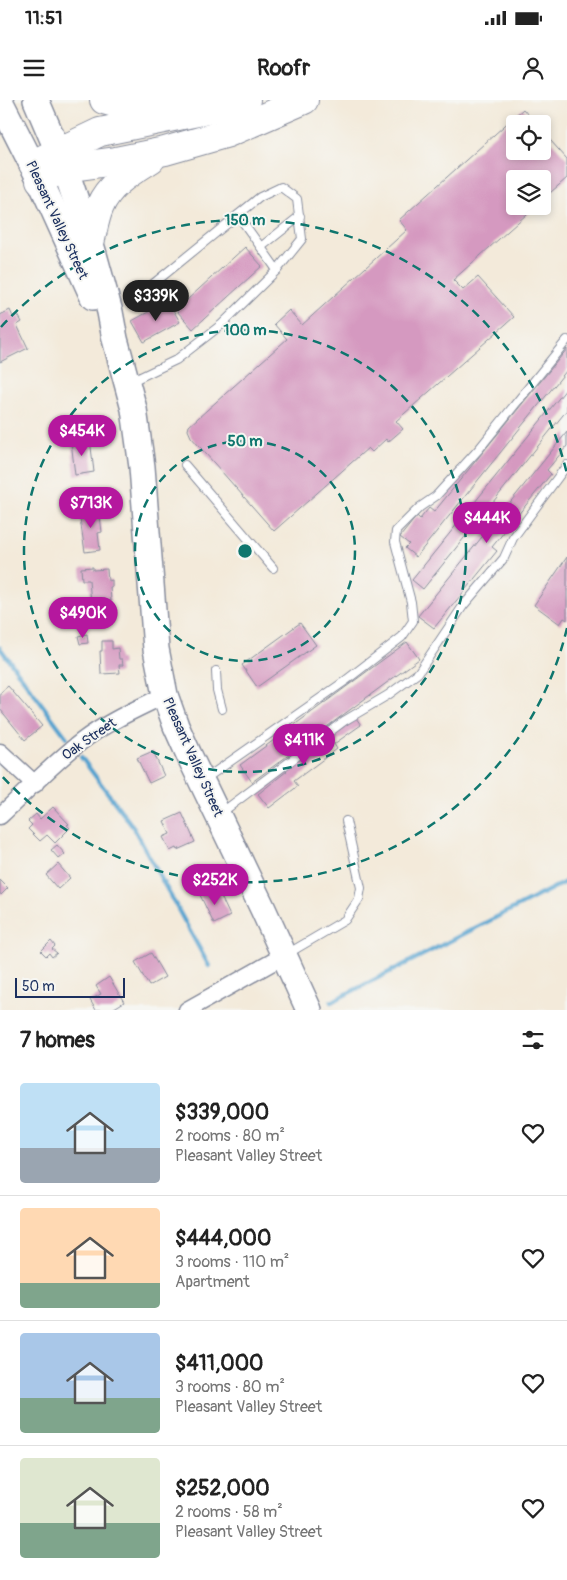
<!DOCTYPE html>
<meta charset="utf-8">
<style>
:root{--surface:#fff;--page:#f6f6f6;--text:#222;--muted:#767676;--line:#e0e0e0;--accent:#b5179e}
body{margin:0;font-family:Pangolin,sans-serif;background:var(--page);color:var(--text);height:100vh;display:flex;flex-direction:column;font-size:19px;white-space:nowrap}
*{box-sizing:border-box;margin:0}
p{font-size:16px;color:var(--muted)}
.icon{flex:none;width:28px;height:28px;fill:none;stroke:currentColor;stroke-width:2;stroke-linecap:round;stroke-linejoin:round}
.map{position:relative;height:910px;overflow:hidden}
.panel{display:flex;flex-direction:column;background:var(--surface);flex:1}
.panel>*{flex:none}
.controls{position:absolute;left:506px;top:15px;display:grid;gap:10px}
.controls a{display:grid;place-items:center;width:45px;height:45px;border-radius:5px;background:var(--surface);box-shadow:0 2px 8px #0003;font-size:25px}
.scale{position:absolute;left:15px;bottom:12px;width:110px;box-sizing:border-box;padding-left:5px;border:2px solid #1b2f5e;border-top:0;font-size:14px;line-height:18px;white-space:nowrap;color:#1b2f5e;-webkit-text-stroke:4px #f6f6f2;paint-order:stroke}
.price{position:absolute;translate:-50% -42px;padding:0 11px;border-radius:18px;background:var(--accent);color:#fff;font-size:16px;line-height:32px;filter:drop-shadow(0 1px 2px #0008)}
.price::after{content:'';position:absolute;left:50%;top:30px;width:15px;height:11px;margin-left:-8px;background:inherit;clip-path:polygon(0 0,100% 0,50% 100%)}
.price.current{background:#222;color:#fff}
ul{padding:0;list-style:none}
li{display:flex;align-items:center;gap:15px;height:125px;padding:0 20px}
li+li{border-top:1px solid var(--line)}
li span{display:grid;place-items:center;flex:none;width:140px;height:100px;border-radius:5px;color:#555}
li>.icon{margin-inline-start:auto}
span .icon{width:60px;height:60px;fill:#fffc;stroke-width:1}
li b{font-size:21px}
h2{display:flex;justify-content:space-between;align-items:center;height:60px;padding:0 20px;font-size:21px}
.status{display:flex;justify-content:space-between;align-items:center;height:35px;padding:0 25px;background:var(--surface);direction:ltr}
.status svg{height:14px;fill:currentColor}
header{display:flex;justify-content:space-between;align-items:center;height:65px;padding:0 20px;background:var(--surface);font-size:22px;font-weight:700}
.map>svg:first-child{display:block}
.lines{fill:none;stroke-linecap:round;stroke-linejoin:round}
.stream{stroke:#56a3cf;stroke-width:4.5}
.building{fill:#d599c0}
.lane-casing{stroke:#878c9c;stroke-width:10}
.street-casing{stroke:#878c9c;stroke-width:19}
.primary-casing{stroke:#878c9c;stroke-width:28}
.highway-casing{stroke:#878c9c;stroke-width:30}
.lane{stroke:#fff;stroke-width:8}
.street{stroke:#fff;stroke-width:16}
.primary{stroke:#fff;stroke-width:25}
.highway{stroke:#fff;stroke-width:28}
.ring{fill:none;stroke:#0f766e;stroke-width:2.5;stroke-dasharray:9 6}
.labels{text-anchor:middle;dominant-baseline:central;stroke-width:4;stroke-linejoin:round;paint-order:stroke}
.street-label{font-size:14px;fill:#1b2f5e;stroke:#f6f6f2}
.centre{fill:#0f766e;stroke:#f6f6f2;stroke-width:2.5}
.ring-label{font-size:15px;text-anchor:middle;font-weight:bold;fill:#0f766e;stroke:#f6f6f2;stroke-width:4;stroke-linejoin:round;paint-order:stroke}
</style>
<div class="status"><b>11:51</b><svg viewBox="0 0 49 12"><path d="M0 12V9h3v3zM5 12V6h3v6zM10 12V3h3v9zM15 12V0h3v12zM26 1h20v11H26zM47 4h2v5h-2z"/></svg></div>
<header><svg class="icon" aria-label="menu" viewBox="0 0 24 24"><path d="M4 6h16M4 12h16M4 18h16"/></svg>Roofr<svg class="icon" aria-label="person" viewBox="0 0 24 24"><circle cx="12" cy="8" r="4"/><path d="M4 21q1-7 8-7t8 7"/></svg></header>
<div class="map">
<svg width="567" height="910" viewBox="0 0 567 910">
<rect width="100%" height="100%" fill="#f6f6f2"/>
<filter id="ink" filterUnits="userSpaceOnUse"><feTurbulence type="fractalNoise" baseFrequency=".02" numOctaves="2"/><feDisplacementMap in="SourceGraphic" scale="10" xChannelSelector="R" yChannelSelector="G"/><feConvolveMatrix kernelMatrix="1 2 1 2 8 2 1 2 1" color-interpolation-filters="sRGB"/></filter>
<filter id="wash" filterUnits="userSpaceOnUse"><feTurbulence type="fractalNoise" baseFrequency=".0096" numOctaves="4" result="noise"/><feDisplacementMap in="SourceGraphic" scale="20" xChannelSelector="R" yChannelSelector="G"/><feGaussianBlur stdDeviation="1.12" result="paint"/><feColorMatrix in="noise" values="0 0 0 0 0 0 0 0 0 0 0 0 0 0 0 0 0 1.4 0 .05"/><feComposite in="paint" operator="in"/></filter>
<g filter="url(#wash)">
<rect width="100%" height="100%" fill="#f3eada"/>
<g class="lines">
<g class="stream">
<path d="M0 548 67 638"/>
<path d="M81 657 133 727 209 866"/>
<path d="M331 902 567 781"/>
</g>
</g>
<g id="blocks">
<g class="building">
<path d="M523 9 536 24H515V51H542V31L567 59V78L542 100V79H515V106H536L453 180 463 190 478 177 514 217 396 321 403 329 388 342 386 339 372 352 368 348 274 431 191 337 188 330 189 326 287 239 274 224 289 210 302 225 407 130 399 120Z"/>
<path d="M245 147 262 166 193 229 176 210Z"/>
<path d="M168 201 180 222 144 242 132 221Z"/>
<path d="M10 210 13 217 18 215 22 222 17 225 28 248 0 262V215Z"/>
<path d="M567 249V270L416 457 405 448 409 444 400 437 417 416 420 419 429 408 434 412Z"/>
<path d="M567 288V310L423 489 412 480Z"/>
<path d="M567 332V346L547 370 551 374 492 447 497 451 434 528 418 516Z"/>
<path d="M90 339 94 372 75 375 71 341Z"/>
<path d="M99 408 102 432 98 433 100 450 85 452 79 412Z"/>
<path d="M567 457V520L564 518 560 524 534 505Z"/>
<path d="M93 467V470L107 469 108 481 112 480V487H110L111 501 91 503 89 480H82L81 468Z"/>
<path d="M300 523 316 545 257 587 242 565Z"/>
<path d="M87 534 88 543 80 544 78 536Z"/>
<path d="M102 541H112V549L118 548 119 559H122L123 565H119L120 573 101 574 100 551H102Z"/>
<path d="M407 542 419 559 252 682 240 665Z"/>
<path d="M8 586 42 626 25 640 0 609V593Z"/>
<path d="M356 618 361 625 334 644 337 649 294 681 298 686 269 708 258 694 287 671 285 669Z"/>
<path d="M153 651 164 676 149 683 137 658Z"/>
<path d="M53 707 69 724 67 725 70 728 55 743 47 735 40 741 28 729 32 725 28 721 36 714 40 719Z"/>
<path d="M182 713 195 742 177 750 176 748 170 751 163 737 170 734 164 721Z"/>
<path d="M57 745 65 754 59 759 51 750Z"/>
<path d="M58 764 70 778 58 789 46 775Z"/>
<path d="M0 780 8 788 1 795 0 793Z"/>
<path d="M217 788 230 816 214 824 200 795Z"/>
<path d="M51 841 55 846 52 849 57 853 52 857 49 853 46 856 41 851Z"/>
<path d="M151 853 165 877 149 886 135 862Z"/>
<path d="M109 877 124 902 111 910H96L90 900 101 894 96 886Z"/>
</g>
</g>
</g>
<g filter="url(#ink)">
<use href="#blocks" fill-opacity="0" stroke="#878c9c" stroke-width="1"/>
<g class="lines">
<defs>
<g id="lane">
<path d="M238 115 277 170"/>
<path d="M261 147 300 116"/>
<path d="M130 282 176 260 221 225 277 170 302 139 297 99 281 87 260 97 153 184"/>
<path d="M185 365 273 468"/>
<path d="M216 571 217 590 222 609"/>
<path d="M205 679 345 581 402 537 413 521 411 502 395 442 396 431 420 407 436 396 479 349 567 240"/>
<path d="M221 713 344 621 388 595 418 573 463 506 504 458 513 438 567 365"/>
<path d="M287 854 345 820 359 799 361 788 346 721"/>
</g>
<g id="street">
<path d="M0 652 35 684"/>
<path d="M0 716C27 691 52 664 82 641 107 622 137 609 165 595"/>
<path d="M187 910 285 855"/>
</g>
<g id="primary">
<path d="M36 0 65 68 93 151 110 212 115 239 134 309 142 367 156 549 165 595 176 626 189 655 263 809 309 910"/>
<path d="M0 1 40 80 93 197"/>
</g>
<g id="highway">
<path d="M104 0 118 4 169 8"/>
<path d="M33 64 100 32 222 7 246 0"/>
<path d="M40 80 65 68 116 61 165 51 228 33 304 0"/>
<path d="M90 143C93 131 95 117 100 106 110 83 131 72 151 59"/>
</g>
</defs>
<use href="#lane" class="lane-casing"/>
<use href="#street" class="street-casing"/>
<use href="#primary" class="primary-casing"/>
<use href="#highway" class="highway-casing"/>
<use href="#lane" class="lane"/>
<use href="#street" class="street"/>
<use href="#primary" class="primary"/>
<use href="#highway" class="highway"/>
</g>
</g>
<g class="ring">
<circle cx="245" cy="451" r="110"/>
<circle cx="245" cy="451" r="221"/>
<path d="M567 528A331 331 0 0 1 1 675M1 227A331 331 0 0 1 567 374"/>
</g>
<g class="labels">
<g class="street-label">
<text transform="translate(57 120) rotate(65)">Pleasant Valley Street</text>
<text transform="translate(89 639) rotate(-35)">Oak Street</text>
<text transform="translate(193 657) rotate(66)">Pleasant Valley Street</text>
</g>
</g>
<circle cx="245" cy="451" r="8" class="centre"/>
<g class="ring-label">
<text x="245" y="125">150 m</text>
<text x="245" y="235">100 m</text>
<text x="245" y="346">50 m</text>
</g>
</svg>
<div class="controls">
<a><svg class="icon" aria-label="locate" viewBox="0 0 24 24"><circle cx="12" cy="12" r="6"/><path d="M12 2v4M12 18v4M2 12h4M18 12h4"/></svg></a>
<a><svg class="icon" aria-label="layers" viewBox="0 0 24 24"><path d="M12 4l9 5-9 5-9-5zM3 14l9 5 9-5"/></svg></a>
</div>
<div class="scale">50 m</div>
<b class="price current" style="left:156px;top:222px">$339K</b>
<b class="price" style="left:82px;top:357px">$454K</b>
<b class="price" style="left:91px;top:429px">$713K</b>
<b class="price" style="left:487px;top:444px">$444K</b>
<b class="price" style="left:83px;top:539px">$490K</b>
<b class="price" style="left:304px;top:666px">$411K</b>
<b class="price" style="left:215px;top:806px">$252K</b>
</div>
<section class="panel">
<h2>7 homes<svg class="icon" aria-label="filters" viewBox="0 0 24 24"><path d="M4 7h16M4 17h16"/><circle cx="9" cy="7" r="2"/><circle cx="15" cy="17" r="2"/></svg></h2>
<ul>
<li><span style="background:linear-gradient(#bfe0f5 65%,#9aa5b1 0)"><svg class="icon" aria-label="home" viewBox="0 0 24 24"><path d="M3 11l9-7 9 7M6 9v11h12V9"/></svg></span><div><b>$339,000</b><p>2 rooms · 80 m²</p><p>Pleasant Valley Street</p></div><svg class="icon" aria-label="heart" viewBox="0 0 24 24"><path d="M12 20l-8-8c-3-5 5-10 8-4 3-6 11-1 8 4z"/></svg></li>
<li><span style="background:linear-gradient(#ffd9b3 75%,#7fa58c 0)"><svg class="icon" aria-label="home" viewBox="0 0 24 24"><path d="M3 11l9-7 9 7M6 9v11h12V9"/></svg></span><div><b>$444,000</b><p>3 rooms · 110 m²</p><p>Apartment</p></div><svg class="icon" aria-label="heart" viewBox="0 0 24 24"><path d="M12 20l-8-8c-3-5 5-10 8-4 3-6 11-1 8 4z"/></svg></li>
<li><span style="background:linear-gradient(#a9c7e8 65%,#7fa58c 0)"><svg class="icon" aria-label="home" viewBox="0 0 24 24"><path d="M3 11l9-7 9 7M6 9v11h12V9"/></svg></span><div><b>$411,000</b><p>3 rooms · 80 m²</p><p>Pleasant Valley Street</p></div><svg class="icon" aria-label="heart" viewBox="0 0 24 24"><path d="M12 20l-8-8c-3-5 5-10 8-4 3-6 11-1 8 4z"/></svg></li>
<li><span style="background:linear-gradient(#dfe7d0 65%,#7fa58c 0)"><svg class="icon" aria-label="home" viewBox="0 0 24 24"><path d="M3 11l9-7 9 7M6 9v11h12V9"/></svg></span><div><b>$252,000</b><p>2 rooms · 58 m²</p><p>Pleasant Valley Street</p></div><svg class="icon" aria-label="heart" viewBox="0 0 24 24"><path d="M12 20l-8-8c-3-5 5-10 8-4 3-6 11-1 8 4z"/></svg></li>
</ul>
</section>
